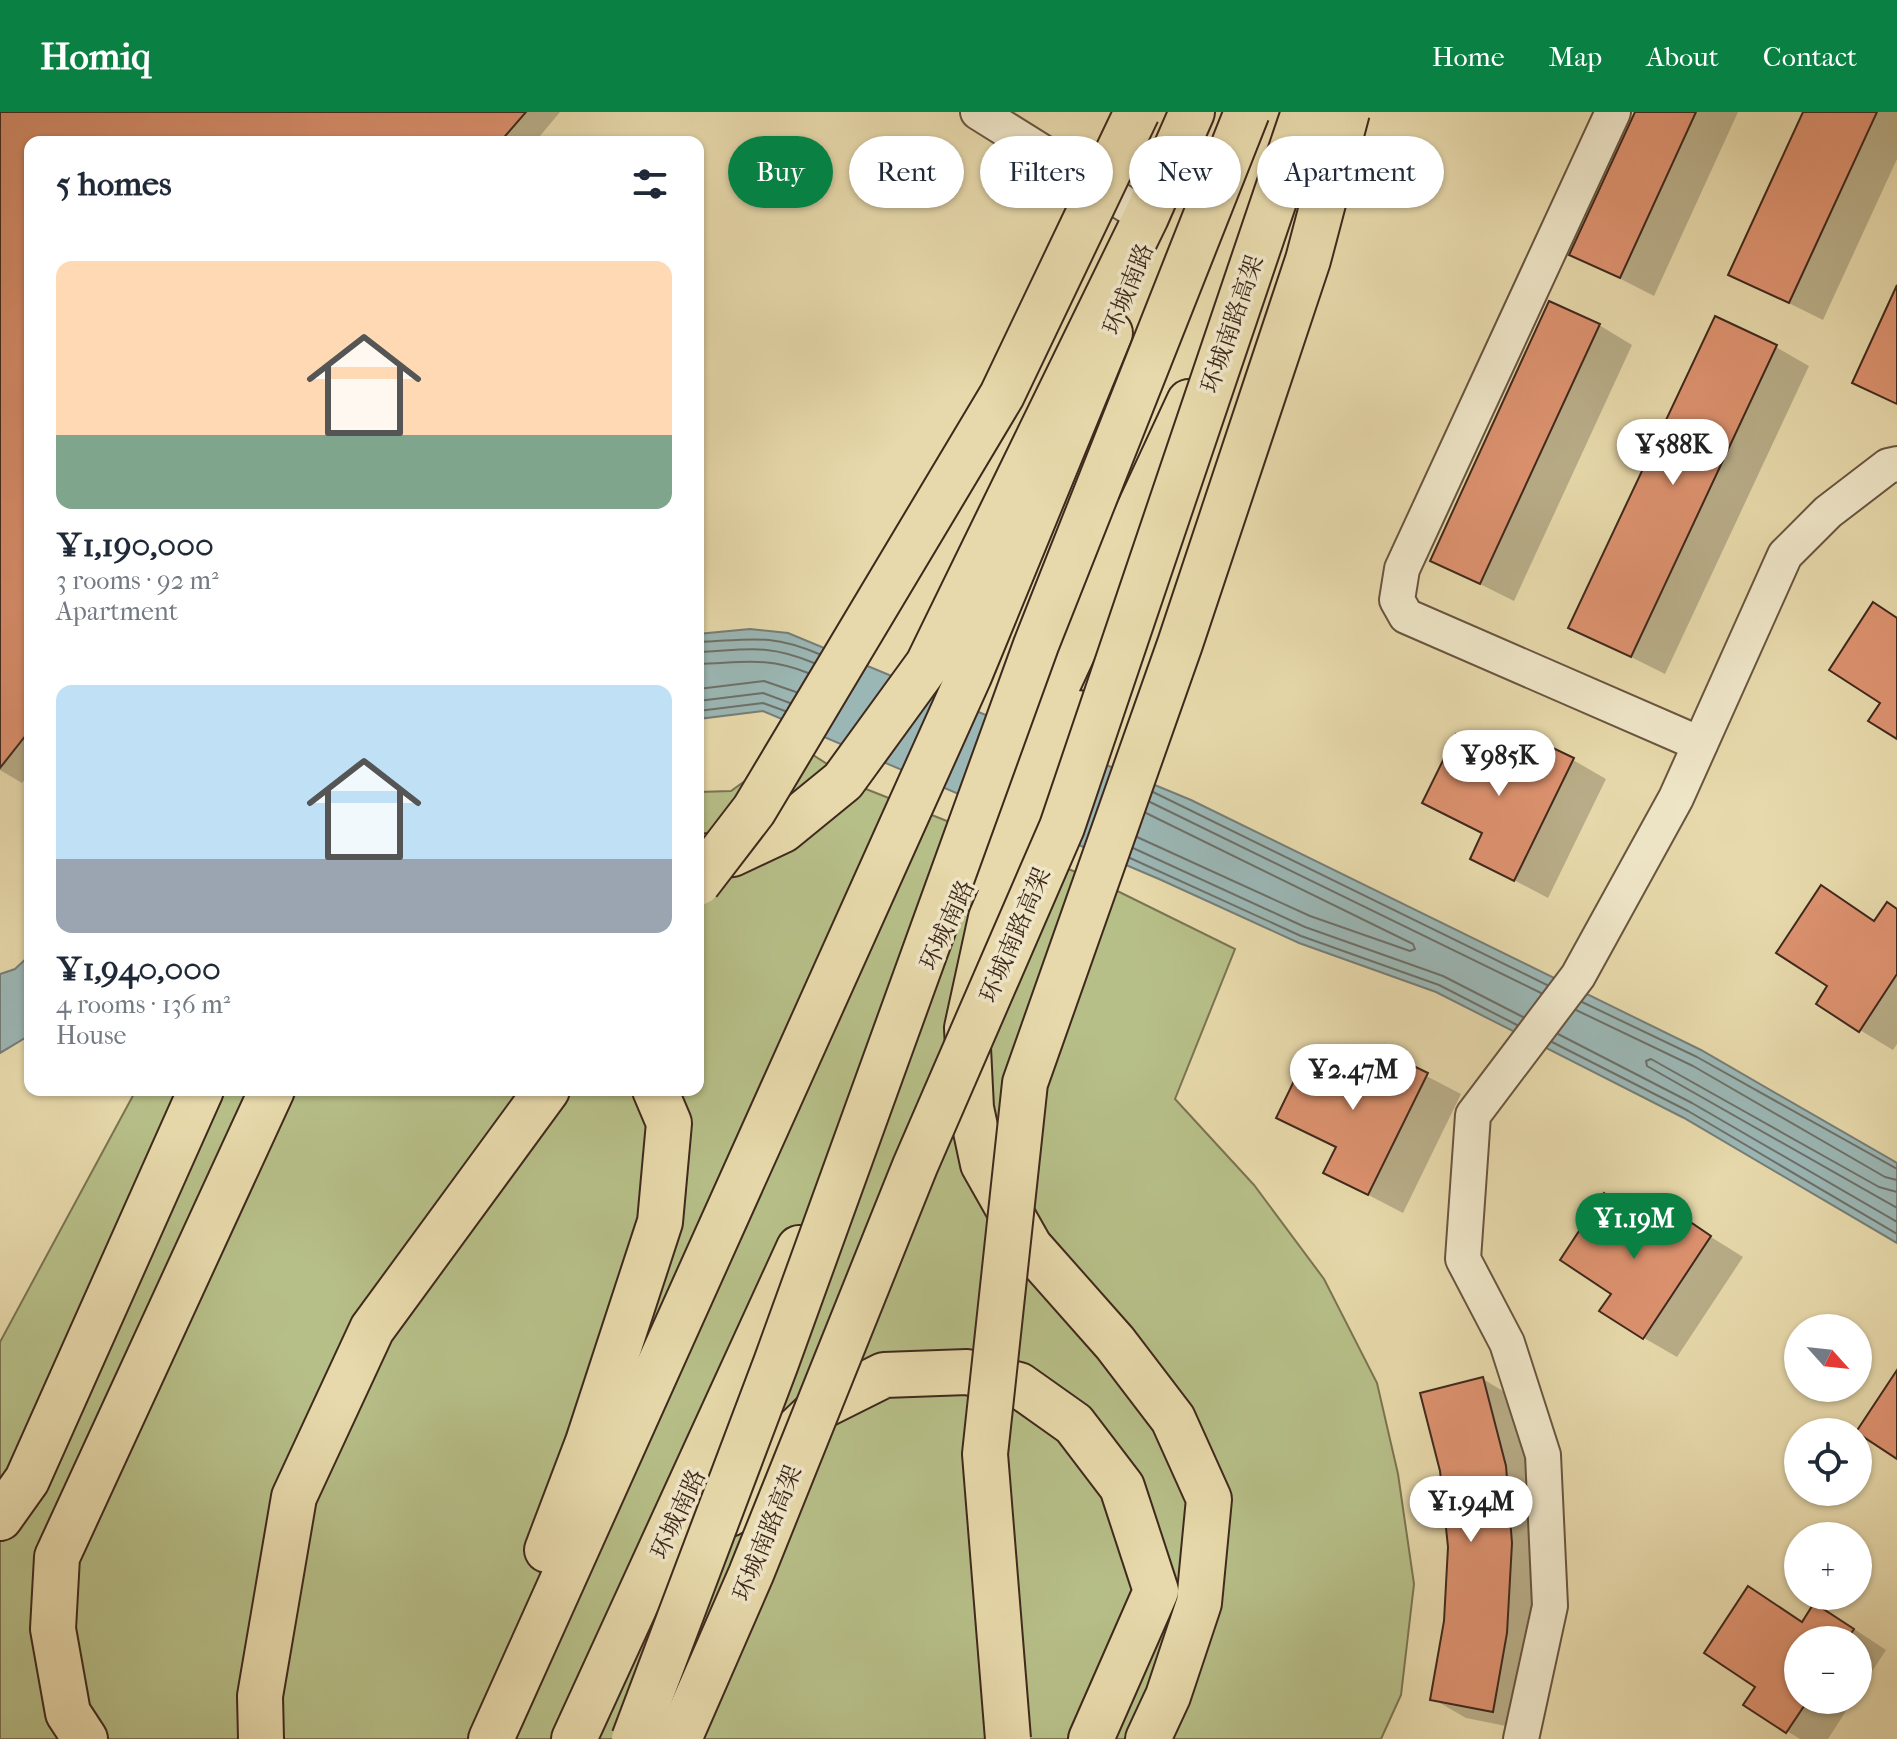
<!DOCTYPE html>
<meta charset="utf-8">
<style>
:root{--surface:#fff;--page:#f6f6f7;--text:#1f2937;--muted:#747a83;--accent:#0b8043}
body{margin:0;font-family:"IM FELL French Canon","Noto Serif SC",serif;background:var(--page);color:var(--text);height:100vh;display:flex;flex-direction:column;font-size:30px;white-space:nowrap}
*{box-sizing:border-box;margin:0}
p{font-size:26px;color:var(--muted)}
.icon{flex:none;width:44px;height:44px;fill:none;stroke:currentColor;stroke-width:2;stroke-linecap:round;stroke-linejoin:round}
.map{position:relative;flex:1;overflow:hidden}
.panel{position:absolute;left:24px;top:24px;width:680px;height:960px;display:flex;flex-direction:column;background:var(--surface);border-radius:16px;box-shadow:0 2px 6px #0004}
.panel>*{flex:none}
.banner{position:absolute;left:728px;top:24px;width:760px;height:72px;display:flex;gap:16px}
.needle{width:52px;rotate:117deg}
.buttons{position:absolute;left:1784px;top:1202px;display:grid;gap:16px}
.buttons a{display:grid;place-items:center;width:88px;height:88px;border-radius:50%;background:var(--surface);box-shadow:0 2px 6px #0004;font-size:40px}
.price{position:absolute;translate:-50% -68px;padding:0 18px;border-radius:28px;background:#fff;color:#222;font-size:26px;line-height:52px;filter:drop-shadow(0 2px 4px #0008)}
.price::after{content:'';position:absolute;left:50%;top:48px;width:24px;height:18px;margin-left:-12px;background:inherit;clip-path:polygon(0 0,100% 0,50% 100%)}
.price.active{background:var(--accent);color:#fff}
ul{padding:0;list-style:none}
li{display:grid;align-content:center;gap:16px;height:424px;padding:0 32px}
li span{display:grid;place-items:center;height:248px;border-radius:16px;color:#555}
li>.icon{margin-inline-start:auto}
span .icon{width:144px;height:144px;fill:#fffc;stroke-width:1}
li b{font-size:34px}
h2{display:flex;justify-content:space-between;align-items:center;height:96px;padding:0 32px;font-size:34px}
.tag{padding:0 28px;border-radius:36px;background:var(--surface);box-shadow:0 2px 6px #0004;font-size:28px;line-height:72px}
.tag.active{background:var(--accent);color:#fff}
header{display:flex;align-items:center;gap:48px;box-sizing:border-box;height:112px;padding:0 40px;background:var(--accent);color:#fff}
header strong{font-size:38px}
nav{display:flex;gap:44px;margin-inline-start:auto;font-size:28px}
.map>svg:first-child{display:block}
.green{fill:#b7bf88;stroke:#7b7452;stroke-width:2}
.water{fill:#9bb7b5;stroke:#767e78;stroke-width:2}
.shadow{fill:#0003}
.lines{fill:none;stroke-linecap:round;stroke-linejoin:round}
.shore{stroke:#6d7069;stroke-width:2}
.building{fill:#dd926f;stroke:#3f291d;stroke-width:2}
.minor-casing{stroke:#695540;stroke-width:38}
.major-casing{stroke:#3f291d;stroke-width:48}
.highway-casing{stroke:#3f291d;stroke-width:48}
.minor{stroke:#efe6c8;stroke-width:34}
.major{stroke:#e7d9ab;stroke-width:44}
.highway{stroke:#e7d9ab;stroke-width:44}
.highway-bridge-casing{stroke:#3f291d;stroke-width:48;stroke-linecap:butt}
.highway-bridge{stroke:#e7d9ab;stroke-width:44}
.labels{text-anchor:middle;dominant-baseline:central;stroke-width:7;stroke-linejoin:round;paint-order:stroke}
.street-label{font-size:24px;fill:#3f291d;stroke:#efe6c8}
</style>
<header>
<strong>Homiq</strong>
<nav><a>Home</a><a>Map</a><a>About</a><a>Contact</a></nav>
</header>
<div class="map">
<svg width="1897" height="1627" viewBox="0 0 1897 1627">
<rect width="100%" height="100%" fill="#e7d9ab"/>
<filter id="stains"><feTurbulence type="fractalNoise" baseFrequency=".0025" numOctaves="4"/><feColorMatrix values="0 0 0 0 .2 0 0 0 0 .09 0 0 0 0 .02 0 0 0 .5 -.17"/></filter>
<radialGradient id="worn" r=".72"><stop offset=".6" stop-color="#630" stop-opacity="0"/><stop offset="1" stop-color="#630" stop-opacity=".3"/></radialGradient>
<path class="green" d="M796 632 866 677 1091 766 1235 837 1175 987 1254 1073 1324 1167 1377 1271 1398 1362 1414 1472 1401 1583 1381 1627H0V1230L136 978H698V680L731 679Z"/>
<g class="water">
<path d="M750 517 788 521 1191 688 1701 938 1897 1051V1131L1684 1006 1436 880 1299 831 1159 767 763 599 698 607V522Z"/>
<path d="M30 843V923L0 941V862L15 857Z"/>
</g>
<g class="shadow">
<path d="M0 0H560L535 30H30V661L22 671 0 658Z"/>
<path d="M1637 0H1738L1654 184 1572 142Z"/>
<path d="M1805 0H1897V47L1823 208 1730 162Z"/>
<path d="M1599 213 1632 233 1514 489 1432 448Z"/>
<path d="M1776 235 1809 254 1665 562 1571 515Z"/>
<path d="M1573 648 1606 667 1548 786 1472 746 1484 722 1424 691 1516 653Z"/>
<path d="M1822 776 1876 810 1897 798V932L1893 938 1860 918 1830 873Z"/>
<path d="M1384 942 1461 982 1403 1101 1326 1061 1337 1037 1279 1005 1370 968Z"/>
<path d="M1605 1083 1660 1117 1671 1100 1743 1145 1677 1245 1644 1226 1614 1181Z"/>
<path d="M1483 1267 1516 1287 1545 1451 1526 1618 1466 1606 1433 1587Z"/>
<path d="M1749 1477 1804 1511 1848 1513 1886 1538 1858 1581V1528H1798V1588H1853L1828 1627H1800L1787 1619 1758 1575Z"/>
</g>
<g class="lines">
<g class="shore">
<path d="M698 530C749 528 769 521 819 542"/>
<path d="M698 540C747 538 767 531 814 551"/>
<path d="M698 552C741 551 766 544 808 561"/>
<path d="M698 577 764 569 796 580"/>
<path d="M698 589 763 581 790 591"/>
<path d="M698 599 763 591 785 599"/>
<path d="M1153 680 1547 873"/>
<path d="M1150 690 1541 881"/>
<path d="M1137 725 1310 804 1410 839 1415 837 1413 832 1146 701"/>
<path d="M1133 736 1305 815 1443 864 1523 905"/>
<path d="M1130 746 1301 824 1439 873 1517 913"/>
<path d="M1582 890 1697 945 1897 1057"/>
<path d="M1576 898 1693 954 1885 1065 1897 1068"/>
<path d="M1558 922 1692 991 1897 1110"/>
<path d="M1552 930 1688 999 1897 1122"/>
<path d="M1897 1080 1879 1075 1651 947 1646 949 1647 954 1897 1096"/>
</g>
</g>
<g class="building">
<path d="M0 0H526L500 30H30V618L0 656Z"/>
<path d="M1635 0H1696L1620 166 1569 143Z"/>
<path d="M1803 0H1877L1789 191 1728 163Z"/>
<path d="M1897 173V292L1852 271Z"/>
<path d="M1549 189 1600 212 1480 472 1430 449Z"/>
<path d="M1715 204 1777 233 1631 545 1568 516Z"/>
<path d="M1873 490 1897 506V627L1868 609 1880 591 1829 558Z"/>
<path d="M1456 622 1515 651 1528 624 1574 646 1514 769 1470 747 1482 721 1422 691Z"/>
<path d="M1821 773 1874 809 1887 790 1897 797V862L1859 920 1816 892 1827 874 1776 841Z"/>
<path d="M1310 936 1370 966 1383 939 1428 961 1368 1083 1323 1061 1336 1035 1276 1006Z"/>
<path d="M1604 1081 1658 1116 1671 1097 1711 1124 1643 1227 1599 1199 1611 1182 1560 1148Z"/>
<path d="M1897 1258V1347L1856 1320Z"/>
<path d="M1483 1265 1506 1354 1512 1431 1507 1521 1493 1600 1430 1588 1444 1509 1448 1435 1440 1359 1420 1281Z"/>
<path d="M1748 1474 1802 1510 1814 1491 1854 1517 1847 1528H1798V1588H1808L1786 1621 1743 1593 1755 1575 1704 1541Z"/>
</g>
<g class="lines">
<defs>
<g id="minor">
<path d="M978 0 1146 105"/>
<path d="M1613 0 1402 457 1397 488 1406 504 1700 632"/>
<path d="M1521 1627 1550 1494 1543 1343 1507 1231 1463 1147 1473 1003 1578 864 1676 686 1785 443 1828 400 1888 354 1897 352"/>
</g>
<g id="major">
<path d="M1078 601 991 806 967 916 971 996 983 1052 1030 1135 1115 1231 1173 1307 1209 1387 1199 1491 1168 1584 1148 1627"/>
<path d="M972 757 1189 290"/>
<path d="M729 1402 756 1357 822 1294 884 1263 967 1260 1019 1273 1074 1312 1122 1375 1156 1479 1091 1627"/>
<path d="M547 1438 588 1330 660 1110 669 1011 655 978"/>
<path d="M85 1627 68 1601 53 1517 57 1445 272 978"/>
<path d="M491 1627 969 564 1110 221"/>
<path d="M574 1627 799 1136"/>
</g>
<g id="highway">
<path d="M701 745 732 742 783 718 843 669 928 552 1146 105 1192 0"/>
<path d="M0 1406 27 1368 201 978"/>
<path d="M261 1627 260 1584 294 1385 372 1217 547 978"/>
</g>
</defs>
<use href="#minor" class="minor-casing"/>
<use href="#major" class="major-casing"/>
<use href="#highway" class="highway-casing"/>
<use href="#minor" class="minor"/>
<use href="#major" class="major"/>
<use href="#highway" class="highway"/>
<defs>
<g id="highway-bridge">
<path d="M698 771 754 698 1002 283 1137 0"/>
<path d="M634 1627 776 1251 1036 533 1247 0"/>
<path d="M679 1627 751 1462 915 1054 1062 715 1304 0"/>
<path d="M1008 1627 985 1342 1025 971 1180 532 1308 148 1347 0"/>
</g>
</defs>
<use href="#highway-bridge" class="highway-bridge-casing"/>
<use href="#highway-bridge" class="highway-bridge"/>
</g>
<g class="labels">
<g class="street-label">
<text transform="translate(1128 177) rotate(-68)">环城南路</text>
<text transform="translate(1232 212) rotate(-71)">环城南路高架</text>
<text transform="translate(947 813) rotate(-65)">环城南路</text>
<text transform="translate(1015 823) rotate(-67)">环城南路高架</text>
<text transform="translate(678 1402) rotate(-65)">环城南路</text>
<text transform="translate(767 1421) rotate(-68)">环城南路高架</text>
</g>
</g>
<rect width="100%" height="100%" filter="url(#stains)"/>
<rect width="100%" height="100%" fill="url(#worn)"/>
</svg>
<div class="buttons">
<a><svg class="needle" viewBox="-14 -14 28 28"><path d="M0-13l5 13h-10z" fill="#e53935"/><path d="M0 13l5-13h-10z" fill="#747a83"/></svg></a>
<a><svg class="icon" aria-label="locate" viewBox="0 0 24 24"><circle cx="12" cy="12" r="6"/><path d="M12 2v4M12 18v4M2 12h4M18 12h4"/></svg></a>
<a>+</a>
<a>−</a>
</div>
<b class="price" style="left:1673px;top:375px">¥588K</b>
<b class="price" style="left:1499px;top:686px">¥985K</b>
<b class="price" style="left:1353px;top:1000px">¥2.47M</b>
<b class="price active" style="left:1634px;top:1149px">¥1.19M</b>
<b class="price" style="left:1471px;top:1432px">¥1.94M</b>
<div class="banner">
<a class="tag active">Buy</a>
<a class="tag">Rent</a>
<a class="tag">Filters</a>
<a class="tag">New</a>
<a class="tag">Apartment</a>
</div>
<section class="panel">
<h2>5 homes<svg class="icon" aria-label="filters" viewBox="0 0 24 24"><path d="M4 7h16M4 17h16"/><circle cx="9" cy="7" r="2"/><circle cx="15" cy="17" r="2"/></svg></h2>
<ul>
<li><span style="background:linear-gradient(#ffd9b3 70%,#7fa58c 0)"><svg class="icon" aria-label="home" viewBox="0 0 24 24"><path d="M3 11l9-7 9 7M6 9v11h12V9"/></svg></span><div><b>¥1,190,000</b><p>3 rooms · 92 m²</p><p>Apartment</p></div></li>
<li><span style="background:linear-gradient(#bfe0f5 70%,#9aa5b1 0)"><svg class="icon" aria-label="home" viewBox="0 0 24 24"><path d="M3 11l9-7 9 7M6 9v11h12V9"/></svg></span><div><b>¥1,940,000</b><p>4 rooms · 136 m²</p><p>House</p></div></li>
</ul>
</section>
</div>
